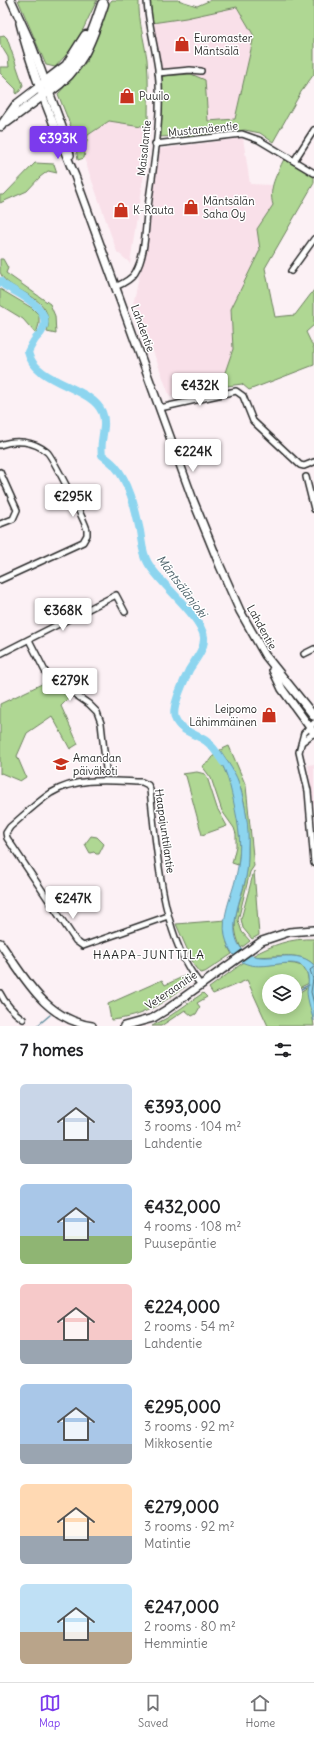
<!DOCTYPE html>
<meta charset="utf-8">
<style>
:root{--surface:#fff;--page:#f6f6f6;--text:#202124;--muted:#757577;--line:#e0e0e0;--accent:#7c3aed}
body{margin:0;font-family:Delius,sans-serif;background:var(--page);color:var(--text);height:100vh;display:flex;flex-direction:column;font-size:15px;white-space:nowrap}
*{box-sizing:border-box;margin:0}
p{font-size:13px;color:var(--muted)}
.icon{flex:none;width:22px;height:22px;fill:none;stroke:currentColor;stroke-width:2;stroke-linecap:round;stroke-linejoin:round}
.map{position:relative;height:1026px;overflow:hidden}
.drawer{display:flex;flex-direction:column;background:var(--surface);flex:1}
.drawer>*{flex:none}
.controls{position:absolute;left:262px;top:974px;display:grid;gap:8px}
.controls a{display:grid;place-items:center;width:40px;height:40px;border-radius:50%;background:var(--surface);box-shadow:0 2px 10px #0003;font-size:20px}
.price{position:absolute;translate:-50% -34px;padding:0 9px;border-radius:4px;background:#fff;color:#222;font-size:13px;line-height:26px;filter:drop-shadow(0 1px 2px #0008)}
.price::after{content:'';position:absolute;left:50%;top:24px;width:12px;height:9px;margin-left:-6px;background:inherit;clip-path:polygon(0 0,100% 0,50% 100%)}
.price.selected{background:var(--accent);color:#fff}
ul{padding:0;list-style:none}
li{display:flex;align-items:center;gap:12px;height:100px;padding:0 20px}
li span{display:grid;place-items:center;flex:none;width:112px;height:80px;border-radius:6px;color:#555}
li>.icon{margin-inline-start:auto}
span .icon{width:48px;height:48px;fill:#fffc;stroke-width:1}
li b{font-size:17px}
h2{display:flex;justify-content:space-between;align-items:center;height:48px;padding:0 20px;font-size:17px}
.menu{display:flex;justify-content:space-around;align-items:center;height:56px;border-top:1px solid var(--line);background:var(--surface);font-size:11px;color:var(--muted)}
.menu a{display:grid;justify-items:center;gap:2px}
.menu .selected{color:var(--accent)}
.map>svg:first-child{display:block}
.built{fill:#f9e0e9}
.green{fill:#afd793;stroke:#6d815f}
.water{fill:#8dd5ef;stroke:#6691a1}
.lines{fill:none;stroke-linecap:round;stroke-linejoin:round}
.shore{stroke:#526f79;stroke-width:1}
.stream{stroke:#6691a1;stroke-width:1.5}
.river{stroke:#8dd5ef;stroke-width:8}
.street-casing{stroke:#2b2b2b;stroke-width:8}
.secondary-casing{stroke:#2b2b2b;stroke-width:10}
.primary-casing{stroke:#2b2b2b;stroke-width:11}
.highway-casing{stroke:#2b2b2b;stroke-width:13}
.street{stroke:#fff;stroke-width:5}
.secondary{stroke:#fff;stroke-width:7}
.primary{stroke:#fff;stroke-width:8}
.highway{stroke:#fff;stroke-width:10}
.labels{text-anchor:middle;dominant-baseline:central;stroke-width:3;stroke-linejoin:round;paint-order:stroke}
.poi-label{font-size:11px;fill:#2b2b2b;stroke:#fff;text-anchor:start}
.street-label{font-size:11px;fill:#2b2b2b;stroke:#fff}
.water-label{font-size:12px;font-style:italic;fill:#485e66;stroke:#fff}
.neighbourhood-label{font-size:12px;letter-spacing:1px;fill:#2b2b2b;stroke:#fff}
</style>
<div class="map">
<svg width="314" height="1026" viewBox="0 0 314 1026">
<rect width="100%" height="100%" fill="#fcf1f5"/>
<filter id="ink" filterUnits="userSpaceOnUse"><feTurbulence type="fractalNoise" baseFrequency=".025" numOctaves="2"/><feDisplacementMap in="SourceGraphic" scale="8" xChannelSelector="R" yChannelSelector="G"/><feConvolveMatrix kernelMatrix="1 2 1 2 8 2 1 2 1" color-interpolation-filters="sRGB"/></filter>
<g filter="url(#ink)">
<g class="built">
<path d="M237 7 254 36 235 119 208 121 204 80 191 74 162 76 152 23Z"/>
<path d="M109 121 148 127 142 183 130 263 117 252 84 158 88 135Z"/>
<path d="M243 138 250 184 272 185 271 197 273 205 257 229 260 250 231 309 233 349 220 387 170 397 134 300 148 237 159 149Z"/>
<path d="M314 764V810L308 765Z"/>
</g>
<g class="green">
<path d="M18 0H97L76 44 55 67 46 65Z"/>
<path d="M112 0H139C138 20 144 39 147 59 149 82 148 104 148 127L109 121 88 135 84 158 78 160 73 132 58 94 87 61 107 6Z"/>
<path d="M150 0H178L197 6 211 0H314V74L301 92 273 142 260 133 245 130 204 135 159 137 162 76 191 74 205 80 208 121 235 119 254 36 237 7 186 18 152 23Z"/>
<path d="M4 35 7 38 23 85 20 91 16 94V89L0 73V67H9L8 57 0 44V36Z"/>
<path d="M284 159 314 175V183L265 268 275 317 295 315 314 290V325L306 332 314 349V365L249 390 242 384 220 387 233 349 231 309 260 250 257 229 273 205C268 188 277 174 284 159Z"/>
<path d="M35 163 54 164 57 173 48 171 40 177 27 191 0 203V195H4Z"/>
<path d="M0 259H3L8 268 6 273 50 304 55 316 56 334 47 332C57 293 7 294 0 272 0 268 0 263 0 259Z"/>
<path d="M0 289 32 308 39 315V324L36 334 23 319 0 305Z"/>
<path d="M46 682 70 697 61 706 78 744 70 749 52 716 27 733 17 756 26 777 20 781 1 773 0 774V704Z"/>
<path d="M229 746 246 786 254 866 250 872 238 920 242 932 250 941 241 948C227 919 242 904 246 876 250 855 248 804 239 785 234 773 227 761 220 750Z"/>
<path d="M215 754C234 776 244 836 238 865L232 863 236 846V834L234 828 222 811 211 778 202 766 210 761Z"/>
<path d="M197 772 205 774 207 777 217 808 227 826 202 835 186 776 182 774Z"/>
<path d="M91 836 97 837 104 844 99 854H96L94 852 90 853 85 844Z"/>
<path d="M254 871 259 935 252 939 243 928 241 919Z"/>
<path d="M226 920C225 931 225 944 232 954L205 972 200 973 195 967 176 924Z"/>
<path d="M314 939V965C298 949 272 959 252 956 272 945 291 938 314 939Z"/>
<path d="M244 962C263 971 283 958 302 966L307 973 309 983 295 990V981H269V1007H295V995L308 987V996L310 999 314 1026H268L247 980 213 994 209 988Z"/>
<path d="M187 975 188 982 186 986C161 1004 143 1017 111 1020L108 1004 162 980 165 985Z"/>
<path d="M203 993 207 997 197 1003 200 1007 196 1014 192 1016 185 1010 161 1026H152L167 1018Z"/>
</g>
<path class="water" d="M220 750C227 761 237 774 240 787 246 806 249 828 248 847 248 857 248 868 246 877 242 897 226 929 241 948 258 969 294 944 314 965V1021C312 1016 307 997 307 992 308 984 310 976 305 969 290 949 239 991 225 936 221 917 232 895 236 877 243 846 239 828 233 799 229 782 226 767 215 754Z"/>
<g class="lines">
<path class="shore" d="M314 967 310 970 313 979 311 992 314 1004"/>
<g class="stream">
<path d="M295 992 309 985"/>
<path d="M267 1001 269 1000"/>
<path d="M37 1026 50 1015"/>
</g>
<path class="river" d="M0 281 4 285C17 293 55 309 42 331 40 335 36 337 34 341 32 344 30 348 28 352 35 384 91 386 102 412 108 426 99 441 102 455 106 458 110 461 114 465 130 483 135 508 140 531 142 543 142 553 148 563 160 584 201 616 204 637 205 649 195 660 189 670 184 681 171 707 175 718 180 732 195 733 206 741 213 746 218 754 223 762"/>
<defs>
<g id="street">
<path d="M158 73 190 70 201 71"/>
<path d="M155 144 242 134 259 140 314 173"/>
<path d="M294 161 314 130"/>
<path d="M291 271 314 239"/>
<path d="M115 287C122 284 131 280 135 273 145 257 145 233 147 214 153 168 163 116 158 69 155 46 148 23 147 0"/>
<path d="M160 408 236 391 243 396 253 421 300 465 304 466 314 462"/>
<path d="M0 445C15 439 34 441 47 452 52 456 85 521 87 530V535L83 542 0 580"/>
<path d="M0 472 17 510 13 519 0 524"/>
<path d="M306 477 314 509"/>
<path d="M29 640 47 675 89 704 97 712 101 723 106 769"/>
<path d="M0 654 116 595 125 612"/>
<path d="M304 654 314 649"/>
<path d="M314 723 304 733 299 752 308 791 314 863"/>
<path d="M302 742 314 733"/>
<path d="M168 916 83 946 76 941 7 838 6 833 10 827C23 816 36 803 51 793 78 776 113 781 142 782L148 785 150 790C157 850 161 937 200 984"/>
<path d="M0 993C6 1005 13 1012 23 1019"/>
</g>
<g id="secondary">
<path d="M11 0 32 46 65 135 70 155"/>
<path d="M20 23C32 74 55 128 75 176L193 500 220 566 240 611 265 655 314 716"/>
<path d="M273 670 282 689 314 733"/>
<path d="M0 943C25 978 45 1019 92 1026"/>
<path d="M124 1026 153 1018 166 1010 262 941 289 932 314 930"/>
</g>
<g id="primary">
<path d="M7 122 49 91"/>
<path d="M1 126 16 105 46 82"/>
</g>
<g id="highway">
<path d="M46 82 67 66 86 36"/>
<path d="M49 91C82 69 91 39 103 4"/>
</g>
</defs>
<use href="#street" class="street-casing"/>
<use href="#secondary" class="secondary-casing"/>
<use href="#primary" class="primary-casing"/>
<use href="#highway" class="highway-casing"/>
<use href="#street" class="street"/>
<use href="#secondary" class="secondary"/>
<use href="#primary" class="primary"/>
<use href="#highway" class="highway"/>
</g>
</g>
<defs>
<symbol id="shop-bare" viewBox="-9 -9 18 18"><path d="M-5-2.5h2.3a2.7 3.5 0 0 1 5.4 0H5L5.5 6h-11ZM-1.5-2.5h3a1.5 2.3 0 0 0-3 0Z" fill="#c8321e" stroke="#fff" stroke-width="2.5" paint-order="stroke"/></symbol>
<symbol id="school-bare" viewBox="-9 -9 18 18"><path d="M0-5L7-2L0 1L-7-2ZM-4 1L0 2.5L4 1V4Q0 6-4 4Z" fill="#c8321e" stroke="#fff" stroke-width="2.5" paint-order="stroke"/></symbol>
</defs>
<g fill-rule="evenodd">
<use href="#shop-bare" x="171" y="33" width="22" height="22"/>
<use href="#shop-bare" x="116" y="85" width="22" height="22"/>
<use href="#shop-bare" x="180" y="196" width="22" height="22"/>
<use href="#shop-bare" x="110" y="199" width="22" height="22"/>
<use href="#shop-bare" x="258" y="704" width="22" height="22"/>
<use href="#school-bare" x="50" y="753" width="22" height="22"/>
</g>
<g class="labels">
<g class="poi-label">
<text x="194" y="38">Euromaster<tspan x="194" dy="13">Mäntsälä</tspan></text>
<text x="139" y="96">Puuilo</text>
<text x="203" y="201">Mäntsälän<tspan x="203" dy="13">Saha Oy</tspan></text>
<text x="133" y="210">K-Rauta</text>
<text x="257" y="709" text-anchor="end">Leipomo<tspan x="257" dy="13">Lähimmäinen</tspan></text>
<text x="73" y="758">Amandan<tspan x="73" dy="13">päiväkoti</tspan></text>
</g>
<g class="street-label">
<text transform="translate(203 129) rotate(-6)">Mustamäentie</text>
<text transform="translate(144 148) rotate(-84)">Maisalantie</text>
<text transform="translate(143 328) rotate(70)">Lahdentie</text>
<text transform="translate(262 627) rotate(61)">Lahdentie</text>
<text transform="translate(165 831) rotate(82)">Haapajunttilantie</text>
<text transform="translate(171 990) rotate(-34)">Veteraanitie</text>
</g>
<g class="water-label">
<text transform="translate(182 586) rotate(53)">Mäntsälänjoki</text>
</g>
<g class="neighbourhood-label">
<text x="149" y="954">HAAPA-JUNTTILA</text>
</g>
</g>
</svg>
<div class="controls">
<a><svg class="icon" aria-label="layers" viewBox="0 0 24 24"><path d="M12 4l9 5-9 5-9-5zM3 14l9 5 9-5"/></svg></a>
</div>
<b class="price selected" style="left:58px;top:160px">€393K</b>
<b class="price" style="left:200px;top:407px">€432K</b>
<b class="price" style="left:193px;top:473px">€224K</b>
<b class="price" style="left:73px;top:518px">€295K</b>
<b class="price" style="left:63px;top:632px">€368K</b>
<b class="price" style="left:70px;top:702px">€279K</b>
<b class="price" style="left:73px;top:920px">€247K</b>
</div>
<section class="drawer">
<h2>7 homes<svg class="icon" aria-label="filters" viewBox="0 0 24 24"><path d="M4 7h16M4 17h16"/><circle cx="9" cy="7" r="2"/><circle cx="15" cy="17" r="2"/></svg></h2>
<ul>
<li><span style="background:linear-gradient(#c9d6e8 70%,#9aa5b1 0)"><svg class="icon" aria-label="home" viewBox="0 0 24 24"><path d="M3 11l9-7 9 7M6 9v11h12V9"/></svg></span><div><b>€393,000</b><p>3 rooms · 104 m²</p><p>Lahdentie</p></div></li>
<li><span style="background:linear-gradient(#a9c7e8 65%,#8fb573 0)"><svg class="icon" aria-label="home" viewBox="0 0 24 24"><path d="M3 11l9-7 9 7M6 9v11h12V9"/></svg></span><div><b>€432,000</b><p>4 rooms · 108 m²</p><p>Puusepäntie</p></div></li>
<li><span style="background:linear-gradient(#f6c9c9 70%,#9aa5b1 0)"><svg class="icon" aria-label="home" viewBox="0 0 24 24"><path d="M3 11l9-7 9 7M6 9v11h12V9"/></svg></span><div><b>€224,000</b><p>2 rooms · 54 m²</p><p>Lahdentie</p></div></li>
<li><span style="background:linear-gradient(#a9c7e8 75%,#9aa5b1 0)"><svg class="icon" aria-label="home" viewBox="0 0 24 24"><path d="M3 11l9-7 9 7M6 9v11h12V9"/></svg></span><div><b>€295,000</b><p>3 rooms · 92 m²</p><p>Mikkosentie</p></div></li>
<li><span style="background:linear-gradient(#ffd9b3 65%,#9aa5b1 0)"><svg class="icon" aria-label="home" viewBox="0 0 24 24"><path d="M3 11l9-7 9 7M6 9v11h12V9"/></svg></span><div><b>€279,000</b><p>3 rooms · 92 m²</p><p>Matintie</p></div></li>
<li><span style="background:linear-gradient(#bfe0f5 60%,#b9a48a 0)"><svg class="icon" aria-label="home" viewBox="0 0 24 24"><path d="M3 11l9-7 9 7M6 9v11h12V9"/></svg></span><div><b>€247,000</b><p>2 rooms · 80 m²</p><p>Hemmintie</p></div></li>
</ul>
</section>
<nav class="menu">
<a class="selected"><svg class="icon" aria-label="map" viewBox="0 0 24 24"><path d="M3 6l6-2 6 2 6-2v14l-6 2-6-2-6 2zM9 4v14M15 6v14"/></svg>Map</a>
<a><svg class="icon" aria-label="saved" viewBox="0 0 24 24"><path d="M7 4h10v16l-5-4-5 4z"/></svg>Saved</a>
<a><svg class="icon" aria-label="home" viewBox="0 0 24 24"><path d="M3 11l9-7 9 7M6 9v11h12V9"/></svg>Home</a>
</nav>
